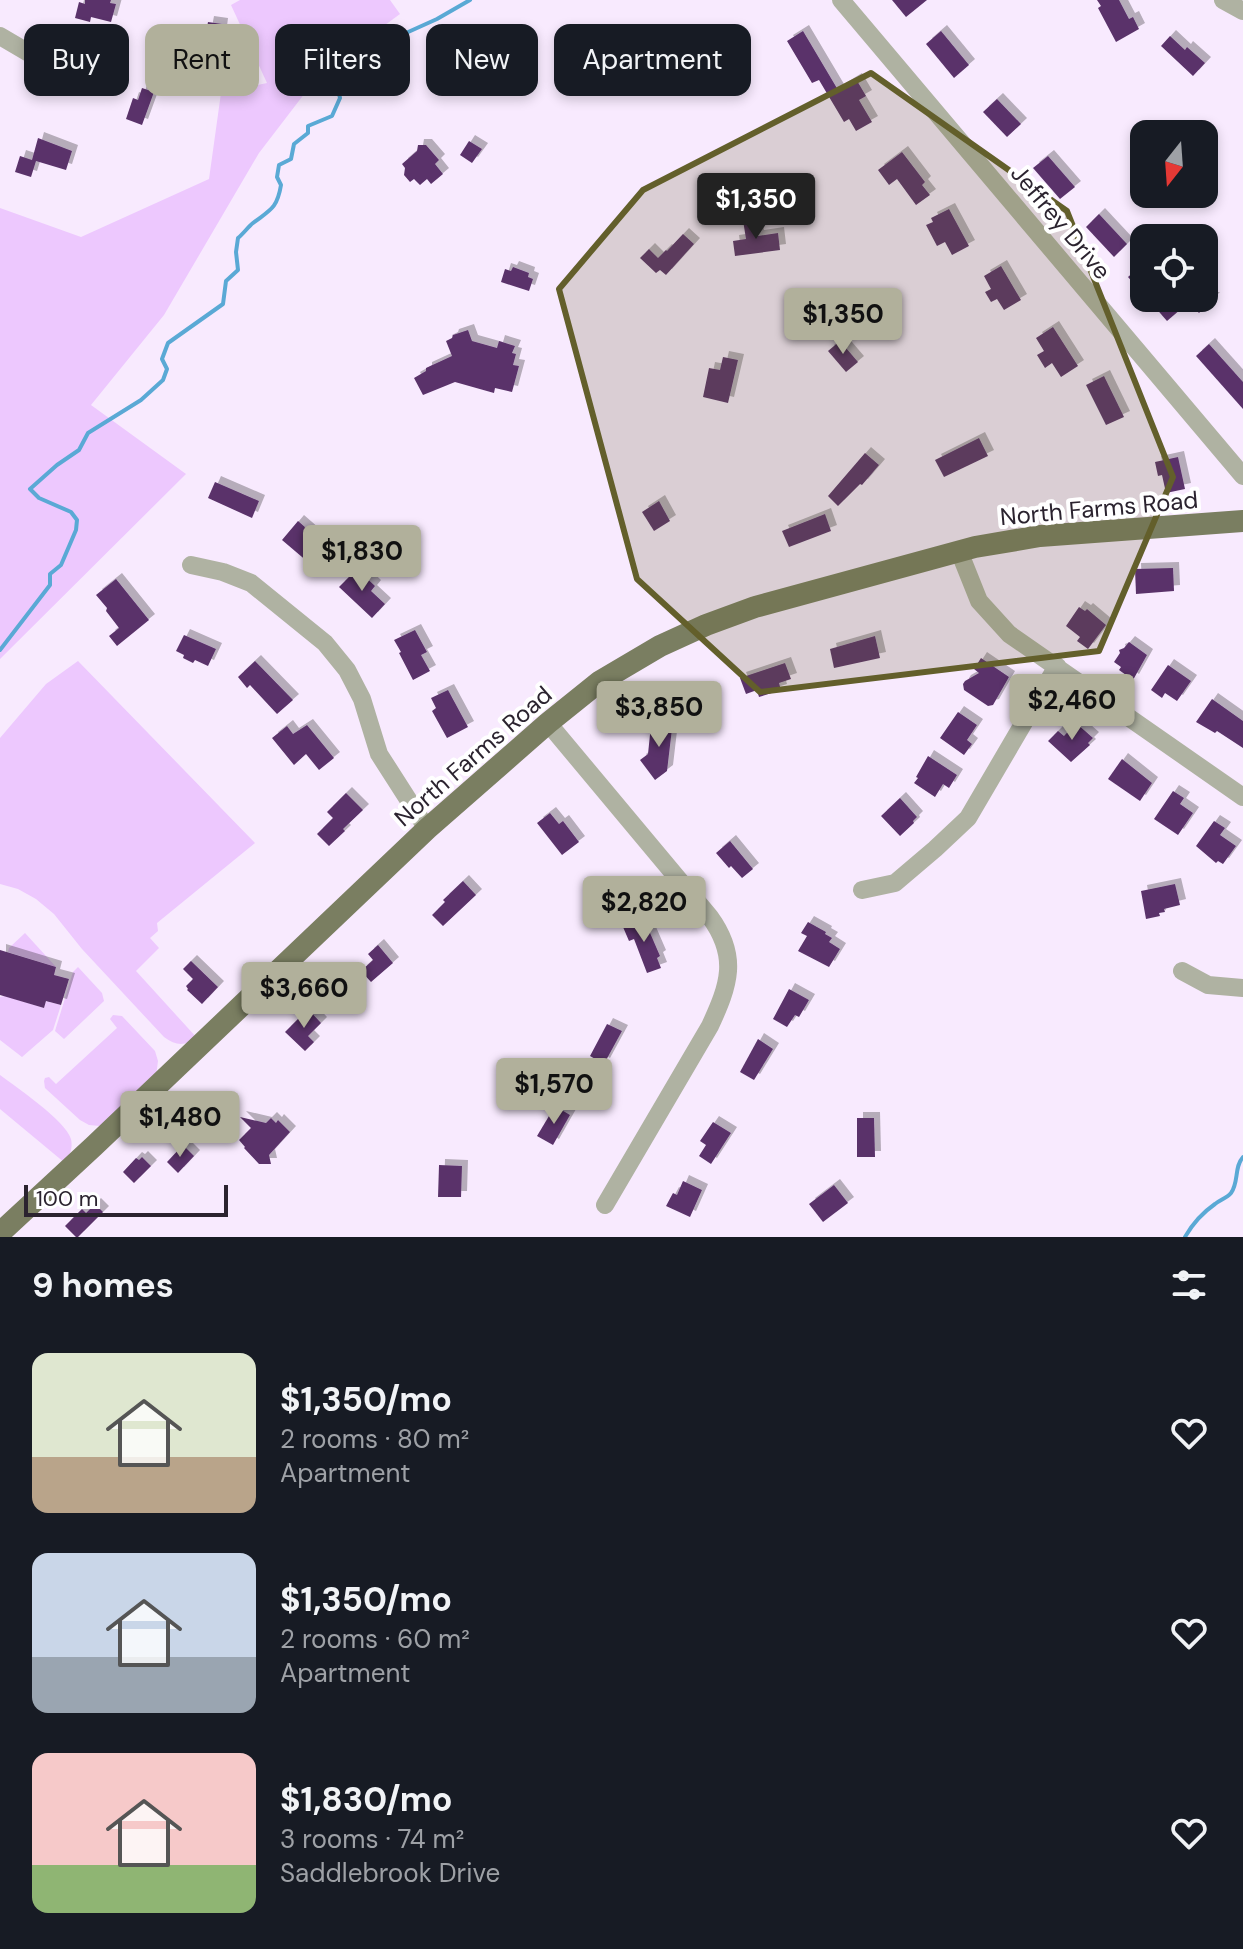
<!DOCTYPE html>
<meta charset="utf-8">
<style>
:root{--surface:#171b24;--page:#242831;--text:#f1f3f6;--muted:#9ea1a6;--accent:#b1b09b}
body{margin:0;font-family:"DM Sans",sans-serif;background:var(--page);color:var(--text);height:100vh;display:flex;flex-direction:column;font-size:30px;white-space:nowrap}
*{box-sizing:border-box;margin:0}
p{font-size:26px;color:var(--muted)}
.icon{flex:none;width:44px;height:44px;fill:none;stroke:currentColor;stroke-width:2;stroke-linecap:round;stroke-linejoin:round}
.map{position:relative;height:1237px;overflow:hidden}
.side{display:flex;flex-direction:column;background:var(--surface);flex:1}
.side>*{flex:none}
.banner{position:absolute;left:24px;top:24px;width:800px;height:72px;display:flex;gap:16px}
.needle{width:52px;rotate:197deg}
.controls{position:absolute;left:1130px;top:120px;display:grid;gap:16px}
.controls a{display:grid;place-items:center;width:88px;height:88px;border-radius:16px;background:var(--surface);box-shadow:0 4px 12px #0003;font-size:40px}
.scale{position:absolute;left:24px;bottom:20px;width:204px;box-sizing:border-box;padding-left:8px;border:4px solid #2b232f;border-top:0;font-size:22px;line-height:28px;white-space:nowrap;color:#2b232f;-webkit-text-stroke:6px #fff;paint-order:stroke}
.price{position:absolute;translate:-50% -68px;padding:0 18px;border-radius:8px;background:var(--accent);color:#111;font-size:26px;line-height:52px;filter:drop-shadow(0 2px 4px #0008)}
.price::after{content:'';position:absolute;left:50%;top:48px;width:24px;height:18px;margin-left:-12px;background:inherit;clip-path:polygon(0 0,100% 0,50% 100%)}
.price.on{background:#222;color:#fff}
ul{padding:0;list-style:none}
li{display:flex;align-items:center;gap:24px;height:200px;padding:0 32px}
li span{display:grid;place-items:center;flex:none;width:224px;height:160px;border-radius:16px;color:#555}
li>.icon{margin-inline-start:auto}
span .icon{width:96px;height:96px;fill:#fffc;stroke-width:1}
li b{font-size:34px}
h2{display:flex;justify-content:space-between;align-items:center;height:96px;padding:0 32px;font-size:34px}
.tag{padding:0 28px;border-radius:16px;background:var(--surface);box-shadow:0 4px 12px #0003;font-size:28px;line-height:72px}
.tag.on{background:var(--accent);color:#111}
.map>svg:first-child{display:block}
.green{fill:#edc8fe}
.lines{fill:none;stroke-linecap:round;stroke-linejoin:round}
.stream{stroke:#5aa9d5;stroke-width:4}
.building{fill:#5a326a;filter:url(#shadow)}
.minor{stroke:#afb2a2;stroke-width:18}
.major{stroke:#7a7e61;stroke-width:22}
.marked{fill:#635f2b;fill-opacity:0.2;stroke:#635f2b;stroke-width:6;stroke-linejoin:round}
.labels{text-anchor:middle;dominant-baseline:central;stroke-width:8;stroke-linejoin:round;paint-order:stroke}
.street-label{font-size:24px;fill:#2b232f;stroke:#fff}
</style>
<div class="map">
<svg width="1243" height="1237" viewBox="0 0 1243 1237">
<defs>
<filter id="shadow"><feDropShadow dx="6" dy="-6" stdDeviation="0" flood-color="#0004"/></filter>
</defs>
<rect width="100%" height="100%" fill="#f8eafe"/>
<g class="green">
<path d="M240 0H390L400 14 381 28 364 30 348 38 331 54 318 76 259 153 164 315 91 405 186 474 0 659V208L81 237 209 179 221 93 267 83 231 5Z"/>
<path d="M78 661 255 843 157 923 158 931 150 938 159 948 136 971 197 1038C185 1046 176 1046 164 1037L82 949 54 914 36 899 18 889 0 884V738L46 684Z"/>
<path d="M25 933 56 967 8 952 9 948Z"/>
<path d="M78 967 102 993 104 1001 64 1039 55 1031 73 972Z"/>
<path d="M5 996 44 1008 46 1001 61 1005 53 1030 22 1057 0 1040V997Z"/>
<path d="M113 1015 122 1016 155 1051 158 1061 156 1076 100 1126 89 1125 80 1120 45 1088 44 1081 45 1078 49 1077 56 1084 117 1028 110 1019Z"/>
<path d="M0 1075C16 1087 66 1121 71 1139 73 1148 70 1155 65 1163L0 1109Z"/>
</g>
<g class="lines">
<g class="stream">
<path d="M0 650 50 585V574L61 565 76 530 77 520 71 512 39 498 30 489 57 465 79 450 88 433 141 400 163 380 167 369 162 359 168 343 223 304 226 281 238 270 236 252 238 238C244 233 248 227 253 223 270 210 277 209 281 185L277 177 279 165 291 159 294 144 308 133V126L332 116 340 98 337 85 350 82 359 85 365 64 361 57 366 51 437 19 470 0"/>
<path d="M1185 1237C1193 1223 1202 1213 1215 1204 1220 1200 1227 1198 1231 1193 1239 1182 1234 1167 1243 1157"/>
</g>
</g>
<g class="building">
<path d="M85 0H111L110 3 116 4 111 22 91 17 90 22 75 18 79 2 85 4Z"/>
<path d="M892 0H927L906 17Z"/>
<path d="M1097 0H1119L1129 19 1133 17 1139 29 1116 42 1098 8 1101 6Z"/>
<path d="M208 22 222 24 218 57 202 55Z"/>
<path d="M803 31 838 90 856 79 866 96 859 100 872 122 856 131 849 119 844 122 819 80 812 83 787 41Z"/>
<path d="M941 31 969 65 954 78 926 44Z"/>
<path d="M1170 36 1185 50 1187 47 1205 63 1193 76 1161 46Z"/>
<path d="M142 88 154 92 142 125 126 119 133 98 138 100Z"/>
<path d="M997 99 1021 124 1007 137 983 112Z"/>
<path d="M38 138 72 151 66 170 36 161 31 177 15 172 20 156 32 160Z"/>
<path d="M469 141 482 149 472 163 460 155Z"/>
<path d="M418 145H426L439 160 435 164 443 174 431 184 427 179 420 185 414 179 410 182 404 175 405 168 402 164 417 151Z"/>
<path d="M902 152 925 182 922 185 930 195 916 205 897 179 889 185 878 170Z"/>
<path d="M1048 156 1075 187 1060 199 1033 168Z"/>
<path d="M949 209 969 246 952 255 945 242 937 246 926 225 933 222 931 218Z"/>
<path d="M1099 214 1127 244 1114 257 1086 227Z"/>
<path d="M756 218 758 236 778 233 780 250 735 256 733 241 746 239 743 220Z"/>
<path d="M683 234 694 244 666 275 660 270 656 273 640 258 649 249 658 258 666 250 667 251Z"/>
<path d="M1144 263V295L1128 277Z"/>
<path d="M1001 266 1021 300 1004 310 997 299 991 302 985 292 991 289 984 276Z"/>
<path d="M513 267 529 273 528 277 533 279 529 291 501 282 505 269 511 271Z"/>
<path d="M1147 298H1171L1181 309 1167 321Z"/>
<path d="M1184 298H1214L1199 313Z"/>
<path d="M1053 327 1078 366 1061 377 1052 363 1045 368 1037 355 1044 351 1036 338Z"/>
<path d="M468 330 472 341 497 348 499 341 515 346 512 353 516 354 513 365 519 366 512 392 495 388 494 393 455 382 423 395 414 378 426 371V368L452 356 446 341 452 338 453 335Z"/>
<path d="M840 341 858 362 846 372 828 351Z"/>
<path d="M1209 344 1243 382V409L1196 356Z"/>
<path d="M723 357 738 360 728 403 703 397 709 368 720 370Z"/>
<path d="M1104 376 1124 417 1106 425 1086 385Z"/>
<path d="M979 438 988 456 944 477 935 460Z"/>
<path d="M865 453 879 465 862 485 860 484 838 506 828 496Z"/>
<path d="M1178 457 1185 489 1166 493 1162 475 1158 476 1155 462Z"/>
<path d="M215 482 259 501 252 518 208 498Z"/>
<path d="M659 501 670 521 654 531 642 512Z"/>
<path d="M825 514 831 531 789 547 782 531Z"/>
<path d="M298 521 321 541 323 539 331 546 315 568 282 540Z"/>
<path d="M1173 568 1174 591 1136 594 1135 569Z"/>
<path d="M357 569 375 586 371 591 385 604 372 618 339 587Z"/>
<path d="M116 579 149 620 117 646 109 636 119 628 106 611 107 608 96 595Z"/>
<path d="M1079 607 1085 611 1087 609 1106 625 1088 649 1077 641 1080 637 1066 626Z"/>
<path d="M415 630 427 652 421 655 430 671 413 680 399 653 401 652 394 640Z"/>
<path d="M184 635 216 649 208 666 195 660 193 663 183 658 184 655 176 651Z"/>
<path d="M875 636 880 658 834 668 830 649Z"/>
<path d="M1129 642 1147 655 1133 680 1119 670 1121 667 1114 662 1120 653 1119 650 1124 648Z"/>
<path d="M981 658 1009 677 993 705 988 706 964 690 963 684 965 681 979 673 974 669Z"/>
<path d="M255 661 293 700 277 714 250 685 247 688 238 677Z"/>
<path d="M785 663 791 679 779 683 781 690 759 697 757 690 746 694 740 678Z"/>
<path d="M1168 665 1191 681 1177 701 1165 693 1162 698 1151 690Z"/>
<path d="M448 690 468 727 447 738 432 711 436 708 431 698Z"/>
<path d="M1212 699 1243 721V748L1217 731 1215 733 1196 722Z"/>
<path d="M958 712 977 725 967 740 972 744 964 755 940 738Z"/>
<path d="M661 719 673 720 667 771 655 780 640 760 648 754 651 725 660 726Z"/>
<path d="M1076 723 1093 738 1088 743 1090 745 1071 762 1048 741 1058 731 1064 736Z"/>
<path d="M307 725 334 758 319 770 306 754 294 765 272 738 287 726 293 734Z"/>
<path d="M928 756 957 775 949 788 943 784 935 797 914 783 918 778 916 777Z"/>
<path d="M1122 759 1152 783 1140 801 1108 779Z"/>
<path d="M1173 791 1184 798 1180 804 1193 813 1178 835 1154 819Z"/>
<path d="M346 793 363 810 343 829 345 831 329 846 317 834 333 818 327 812Z"/>
<path d="M900 798 917 817 913 821 914 823 900 836 881 816Z"/>
<path d="M550 813 559 824 563 821 579 842 562 855 537 823Z"/>
<path d="M1214 821 1225 828 1220 835 1236 846 1223 864 1218 861 1216 863 1196 846Z"/>
<path d="M730 841 753 869 742 878 731 866 729 868 716 853Z"/>
<path d="M463 881 476 895 443 926 432 915 445 902 443 900Z"/>
<path d="M1175 884 1180 905 1164 909 1165 912 1159 913 1160 916 1146 919 1141 891Z"/>
<path d="M644 919 660 956 657 958 661 968 647 973 634 939 629 941 623 927Z"/>
<path d="M808 922 826 932 825 934 832 938 829 942 840 949 829 967 798 951 807 936 801 933Z"/>
<path d="M378 945 393 963 371 982 361 971 373 960 368 954Z"/>
<path d="M0 950 56 967 54 975 69 979 61 1005 46 1001 44 1008 0 995Z"/>
<path d="M191 961 218 987 202 1004 187 990 188 989 186 986 193 979 183 969Z"/>
<path d="M789 989 809 1000 799 1017 795 1015 787 1027 773 1019Z"/>
<path d="M308 1009 321 1023 308 1036 314 1042 305 1051 285 1032Z"/>
<path d="M607 1024 622 1031 604 1064 590 1056Z"/>
<path d="M758 1039 773 1049 754 1080 740 1072Z"/>
<path d="M555 1106 570 1115 553 1145 537 1136Z"/>
<path d="M240 1117 266 1123 271 1118 276 1123 278 1120 290 1132 269 1155 271 1164H259L244 1148 245 1147 239 1140 251 1128Z"/>
<path d="M857 1118H874L875 1157H857Z"/>
<path d="M713 1122 731 1133 711 1164 699 1156 706 1145 700 1141Z"/>
<path d="M183 1145 194 1156 178 1173 167 1162Z"/>
<path d="M142 1157 151 1166 134 1183 123 1172 136 1158 139 1160Z"/>
<path d="M439 1165 462 1166 461 1197H438Z"/>
<path d="M683 1181 702 1190 690 1217 666 1206 673 1193 677 1195Z"/>
<path d="M834 1185 848 1203 823 1222 809 1204Z"/>
<path d="M95 1204 103 1212 78 1237H76L65 1226 82 1209 86 1213Z"/>
</g>
<g class="lines">
<g class="minor">
<path d="M841 0 1243 476"/>
<path d="M1223 0 1243 11"/>
<path d="M0 36 68 76"/>
<path d="M959 551 979 601 1009 634 1243 797"/>
<path d="M191 565 223 572 251 583 325 643 347 670 362 699 379 754 427 829"/>
<path d="M548 723 710 917C739 957 729 985 710 1026L605 1205"/>
<path d="M862 890 895 883 935 849 968 818 1057 666"/>
<path d="M1182 971 1208 985 1243 988"/>
</g>
<path class="major" d="M0 1233 94 1146 427 829 548 723 599 682 660 646 706 625 755 607 975 547 1040 536 1243 521"/>
</g>
<path class="marked" d="M871 73 1067 211 1173 477 1099 651 760 692 637 579 559 289 643 190Z"/>
<g class="labels">
<g class="street-label">
<text transform="translate(1061 222) rotate(50)">Jeffrey Drive</text>
<text transform="translate(1099 508) rotate(-5)">North Farms Road</text>
<text transform="translate(473 756) rotate(-41)">North Farms Road</text>
</g>
</g>
</svg>
<div class="controls">
<a><svg class="needle" viewBox="-14 -14 28 28"><path d="M0-13l5 13h-10z" fill="#e53935"/><path d="M0 13l5-13h-10z" fill="#9ea1a6"/></svg></a>
<a><svg class="icon" aria-label="locate" viewBox="0 0 24 24"><circle cx="12" cy="12" r="6"/><path d="M12 2v4M12 18v4M2 12h4M18 12h4"/></svg></a>
</div>
<div class="scale">100 m</div>
<b class="price on" style="left:756px;top:241px">$1,350</b>
<b class="price" style="left:843px;top:356px">$1,350</b>
<b class="price" style="left:362px;top:593px">$1,830</b>
<b class="price" style="left:1072px;top:742px">$2,460</b>
<b class="price" style="left:659px;top:749px">$3,850</b>
<b class="price" style="left:644px;top:944px">$2,820</b>
<b class="price" style="left:304px;top:1030px">$3,660</b>
<b class="price" style="left:554px;top:1126px">$1,570</b>
<b class="price" style="left:180px;top:1159px">$1,480</b>
<div class="banner">
<a class="tag">Buy</a>
<a class="tag on">Rent</a>
<a class="tag">Filters</a>
<a class="tag">New</a>
<a class="tag">Apartment</a>
</div>
</div>
<section class="side">
<h2>9 homes<svg class="icon" aria-label="filters" viewBox="0 0 24 24"><path d="M4 7h16M4 17h16"/><circle cx="9" cy="7" r="2"/><circle cx="15" cy="17" r="2"/></svg></h2>
<ul>
<li><span style="background:linear-gradient(#dfe7d0 65%,#b9a48a 0)"><svg class="icon" aria-label="home" viewBox="0 0 24 24"><path d="M3 11l9-7 9 7M6 9v11h12V9"/></svg></span><div><b>$1,350/mo</b><p>2 rooms · 80 m²</p><p>Apartment</p></div><svg class="icon" aria-label="heart" viewBox="0 0 24 24"><path d="M12 20l-8-8c-3-5 5-10 8-4 3-6 11-1 8 4z"/></svg></li>
<li><span style="background:linear-gradient(#c9d6e8 65%,#9aa5b1 0)"><svg class="icon" aria-label="home" viewBox="0 0 24 24"><path d="M3 11l9-7 9 7M6 9v11h12V9"/></svg></span><div><b>$1,350/mo</b><p>2 rooms · 60 m²</p><p>Apartment</p></div><svg class="icon" aria-label="heart" viewBox="0 0 24 24"><path d="M12 20l-8-8c-3-5 5-10 8-4 3-6 11-1 8 4z"/></svg></li>
<li><span style="background:linear-gradient(#f6c9c9 70%,#8fb573 0)"><svg class="icon" aria-label="home" viewBox="0 0 24 24"><path d="M3 11l9-7 9 7M6 9v11h12V9"/></svg></span><div><b>$1,830/mo</b><p>3 rooms · 74 m²</p><p>Saddlebrook Drive</p></div><svg class="icon" aria-label="heart" viewBox="0 0 24 24"><path d="M12 20l-8-8c-3-5 5-10 8-4 3-6 11-1 8 4z"/></svg></li>
</ul>
</section>
